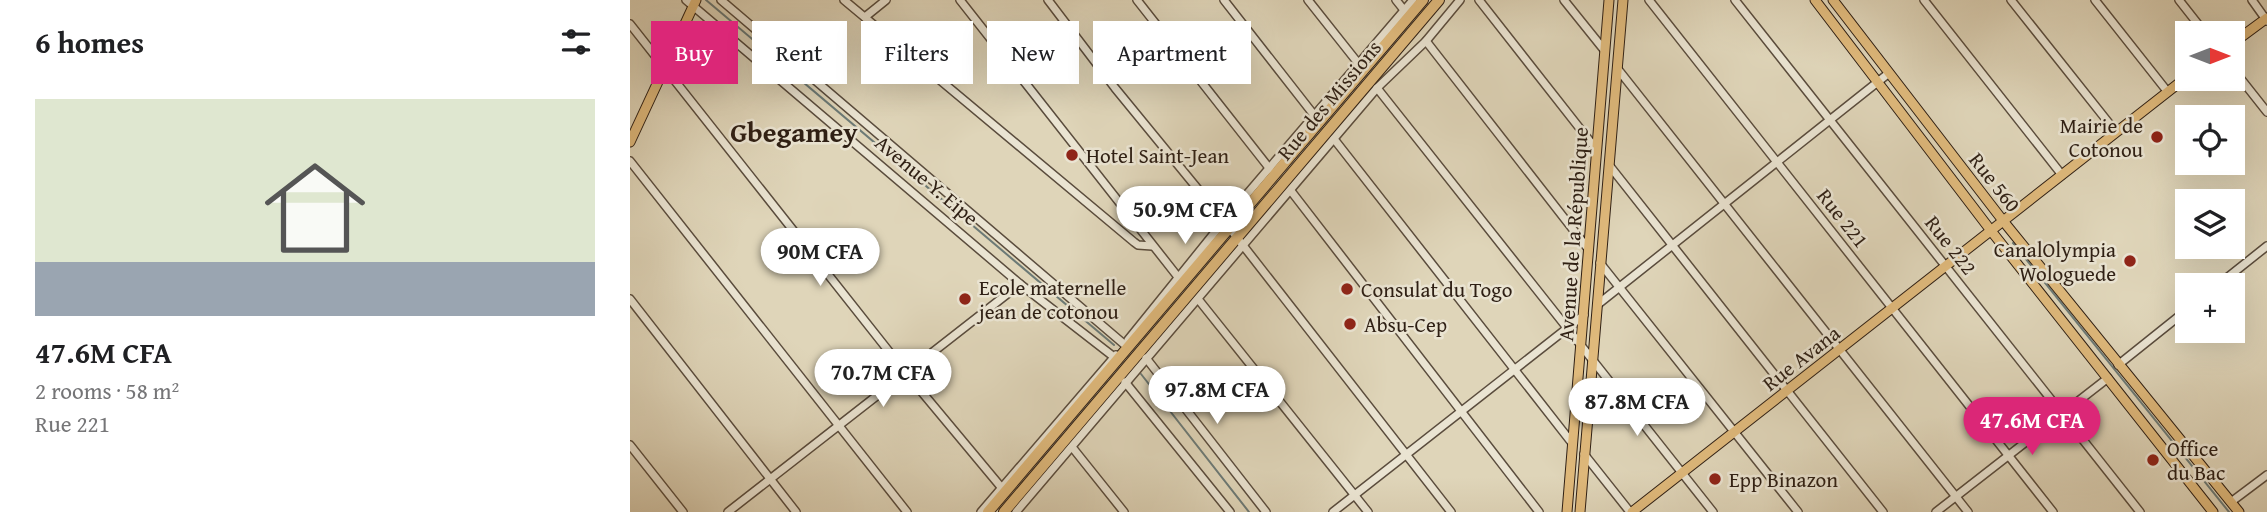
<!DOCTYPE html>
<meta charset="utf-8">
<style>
:root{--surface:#fff;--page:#f2f2f2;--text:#202124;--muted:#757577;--line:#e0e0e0;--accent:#db2777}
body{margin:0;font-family:"Gentium Book Plus",serif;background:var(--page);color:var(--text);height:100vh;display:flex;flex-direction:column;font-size:26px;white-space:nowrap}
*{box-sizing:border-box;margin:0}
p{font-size:23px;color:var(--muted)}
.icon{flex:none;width:38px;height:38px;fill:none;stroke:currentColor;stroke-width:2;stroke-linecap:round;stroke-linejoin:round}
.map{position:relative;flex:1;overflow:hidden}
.sheet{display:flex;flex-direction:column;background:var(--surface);width:630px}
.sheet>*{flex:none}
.top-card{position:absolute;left:21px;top:21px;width:665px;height:63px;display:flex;gap:14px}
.needle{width:46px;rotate:90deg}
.buttons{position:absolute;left:1545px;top:21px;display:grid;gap:14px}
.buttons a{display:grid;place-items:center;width:70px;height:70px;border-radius:0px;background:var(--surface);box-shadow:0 7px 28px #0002;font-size:35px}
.price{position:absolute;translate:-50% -60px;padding:0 16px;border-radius:24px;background:#fff;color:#222;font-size:23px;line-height:46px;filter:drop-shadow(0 2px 4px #0008)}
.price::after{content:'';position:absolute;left:50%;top:42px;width:21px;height:16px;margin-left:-10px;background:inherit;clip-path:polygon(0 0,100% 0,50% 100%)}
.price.selected{background:var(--accent);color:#fff}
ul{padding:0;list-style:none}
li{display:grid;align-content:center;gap:14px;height:371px;padding:0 35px}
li+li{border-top:2px solid var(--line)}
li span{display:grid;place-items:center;height:217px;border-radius:0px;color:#555}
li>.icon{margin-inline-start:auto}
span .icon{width:126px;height:126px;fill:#fffc;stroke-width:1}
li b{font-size:30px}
h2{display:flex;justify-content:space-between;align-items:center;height:84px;padding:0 35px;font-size:30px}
.pill{padding:0 24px;border-radius:0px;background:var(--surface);box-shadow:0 7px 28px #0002;font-size:24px;line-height:63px}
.pill.selected{background:var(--accent);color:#fff}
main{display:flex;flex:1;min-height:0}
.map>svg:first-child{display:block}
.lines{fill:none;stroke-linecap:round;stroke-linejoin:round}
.stream{stroke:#6c7a76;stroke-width:2}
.minor-casing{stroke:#5a4c3d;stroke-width:10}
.major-casing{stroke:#2e1f14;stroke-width:11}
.highway-casing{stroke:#2e1f14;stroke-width:12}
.minor{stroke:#eae4d2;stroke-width:7}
.major{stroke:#e0ba7c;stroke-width:9}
.highway{stroke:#e0ba7c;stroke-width:10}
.poi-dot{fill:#8f2418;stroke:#eae4d2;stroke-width:2.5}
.labels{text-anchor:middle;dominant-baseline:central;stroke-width:5;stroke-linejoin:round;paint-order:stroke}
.street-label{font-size:21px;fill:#2e1f14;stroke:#eae4d2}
.poi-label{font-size:21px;fill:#2e1f14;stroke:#eae4d2;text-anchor:start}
.district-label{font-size:28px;font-weight:bold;fill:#2e1f14;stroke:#eae4d2}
</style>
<main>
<section class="sheet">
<h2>6 homes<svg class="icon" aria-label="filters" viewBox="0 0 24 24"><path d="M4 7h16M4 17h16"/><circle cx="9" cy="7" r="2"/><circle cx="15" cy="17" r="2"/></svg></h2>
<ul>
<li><span style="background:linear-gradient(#dfe7d0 75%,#9aa5b1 0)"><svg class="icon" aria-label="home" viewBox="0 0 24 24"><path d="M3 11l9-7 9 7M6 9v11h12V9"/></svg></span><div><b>47.6M CFA</b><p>2 rooms · 58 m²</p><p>Rue 221</p></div></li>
</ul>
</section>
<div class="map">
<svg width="1637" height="512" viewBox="0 0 1637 512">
<rect width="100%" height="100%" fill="#dfd5b9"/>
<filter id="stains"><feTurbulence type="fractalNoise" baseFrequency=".00286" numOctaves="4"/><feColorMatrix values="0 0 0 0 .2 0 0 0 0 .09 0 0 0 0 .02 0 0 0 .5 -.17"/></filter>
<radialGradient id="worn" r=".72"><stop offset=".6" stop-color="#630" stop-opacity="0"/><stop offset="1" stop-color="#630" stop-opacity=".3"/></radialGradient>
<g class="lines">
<g class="stream">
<path d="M76 0 484 345"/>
<path d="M1383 243 1599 512"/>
<path d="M511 374 619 512"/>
</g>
<defs>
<g id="minor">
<path d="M56 0 390 284 484 357"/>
<path d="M91 0 495 345"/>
<path d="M214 0 504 242 508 245 522 246"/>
<path d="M330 0 548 277"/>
<path d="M418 0 485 88 594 221 821 512"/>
<path d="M507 0 640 169"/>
<path d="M594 0 684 115"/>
<path d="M678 0 728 63"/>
<path d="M766 0 774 10"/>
<path d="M849 0 966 149"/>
<path d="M934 0 975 51"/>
<path d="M1019 0 1423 512"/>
<path d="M1105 0 1510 512"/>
<path d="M1294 0 1432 175"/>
<path d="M1381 0 1486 132"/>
<path d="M1465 0 1537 91"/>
<path d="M1549 0 1575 33"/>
<path d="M1622 0 1637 21"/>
<path d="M235 17 256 0"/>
<path d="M0 24 276 373 371 487"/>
<path d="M796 41 959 250"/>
<path d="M987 68 1338 512"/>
<path d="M1603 69 1637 112"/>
<path d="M747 88 1083 512"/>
<path d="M704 139 942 443"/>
<path d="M0 161 277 512"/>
<path d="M979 165 1253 512"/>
<path d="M661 191 909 512"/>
<path d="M970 263 1168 512"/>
<path d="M1588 285 1637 246"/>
<path d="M0 299 166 512"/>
<path d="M568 299 738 512"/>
<path d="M967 305 1259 73"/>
<path d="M498 340 594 221 783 0"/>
<path d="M516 358 636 512"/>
<path d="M1488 365 1558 309"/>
<path d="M495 382 600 512"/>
<path d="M0 445 53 512"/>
<path d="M442 447 494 512"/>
<path d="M954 454 1000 512"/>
<path d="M1601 502 1637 475"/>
<path d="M98 512 390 284"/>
<path d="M351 512 486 355"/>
<path d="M386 512 747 88 796 41 830 0"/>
<path d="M703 512 954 315"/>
<path d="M1306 512 1478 378"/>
</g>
<g id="major">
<path d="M1185 0 1362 232 1583 512"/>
<path d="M1203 0 1374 222 1609 512"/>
<path d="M1603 43 1637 18"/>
<path d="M0 142 66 0"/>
<path d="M937 512 979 0"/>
<path d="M950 512 993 0"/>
<path d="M1002 512 1558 76"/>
</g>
<g id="highway">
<path d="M358 512 793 0"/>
<path d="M374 512 809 0"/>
</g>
</defs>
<use href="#minor" class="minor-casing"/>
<use href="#major" class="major-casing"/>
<use href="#highway" class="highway-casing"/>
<use href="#minor" class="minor"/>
<use href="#major" class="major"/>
<use href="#highway" class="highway"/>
</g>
<g class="poi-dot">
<circle cx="1527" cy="137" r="7"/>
<circle cx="442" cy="155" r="7"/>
<circle cx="1500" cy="261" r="7"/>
<circle cx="717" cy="289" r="7"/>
<circle cx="335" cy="299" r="7"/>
<circle cx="720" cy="324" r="7"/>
<circle cx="1523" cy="460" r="7"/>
<circle cx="1085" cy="479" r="7"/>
</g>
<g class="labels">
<g class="street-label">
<text transform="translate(699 100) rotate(-50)">Rue des Missions</text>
<text transform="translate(297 180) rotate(40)">Avenue Y. Eipe</text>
<text transform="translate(1365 182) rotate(52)">Rue 560</text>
<text transform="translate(1213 218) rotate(52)">Rue 221</text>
<text transform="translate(943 234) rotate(-86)">Avenue de la République</text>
<text transform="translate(1321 245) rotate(52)">Rue 222</text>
<text transform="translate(1171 358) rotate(-38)">Rue Avana</text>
</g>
<g class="poi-label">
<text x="1513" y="125" text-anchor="end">Mairie de<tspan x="1513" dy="24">Cotonou</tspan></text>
<text x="456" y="155">Hotel Saint-Jean</text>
<text x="1486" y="249" text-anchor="end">CanalOlympia<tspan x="1486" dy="24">Wologuede</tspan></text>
<text x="349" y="287">Ecole maternelle<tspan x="349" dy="24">jean de cotonou</tspan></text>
<text x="731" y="289">Consulat du Togo</text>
<text x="734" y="324">Absu-Cep</text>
<text x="1537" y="448">Office<tspan x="1537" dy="24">du Bac</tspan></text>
<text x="1099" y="479">Epp Binazon</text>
</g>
<g class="district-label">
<text x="164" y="131">Gbegamey</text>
</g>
</g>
<rect width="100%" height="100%" filter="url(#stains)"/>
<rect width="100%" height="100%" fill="url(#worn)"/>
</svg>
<div class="buttons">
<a><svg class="needle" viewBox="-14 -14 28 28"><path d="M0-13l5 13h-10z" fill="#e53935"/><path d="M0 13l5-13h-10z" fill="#757577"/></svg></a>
<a><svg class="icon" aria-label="locate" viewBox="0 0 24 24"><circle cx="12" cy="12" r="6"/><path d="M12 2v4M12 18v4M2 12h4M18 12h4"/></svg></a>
<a><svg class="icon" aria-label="layers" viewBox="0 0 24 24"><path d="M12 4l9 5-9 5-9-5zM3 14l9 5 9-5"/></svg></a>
<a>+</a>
</div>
<b class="price" style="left:555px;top:246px">50.9M CFA</b>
<b class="price" style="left:190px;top:288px">90M CFA</b>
<b class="price" style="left:253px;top:409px">70.7M CFA</b>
<b class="price" style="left:587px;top:426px">97.8M CFA</b>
<b class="price" style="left:1007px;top:438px">87.8M CFA</b>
<b class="price selected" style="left:1402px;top:457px">47.6M CFA</b>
<div class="top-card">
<a class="pill selected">Buy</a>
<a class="pill">Rent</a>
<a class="pill">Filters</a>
<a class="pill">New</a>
<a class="pill">Apartment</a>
</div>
</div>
</main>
